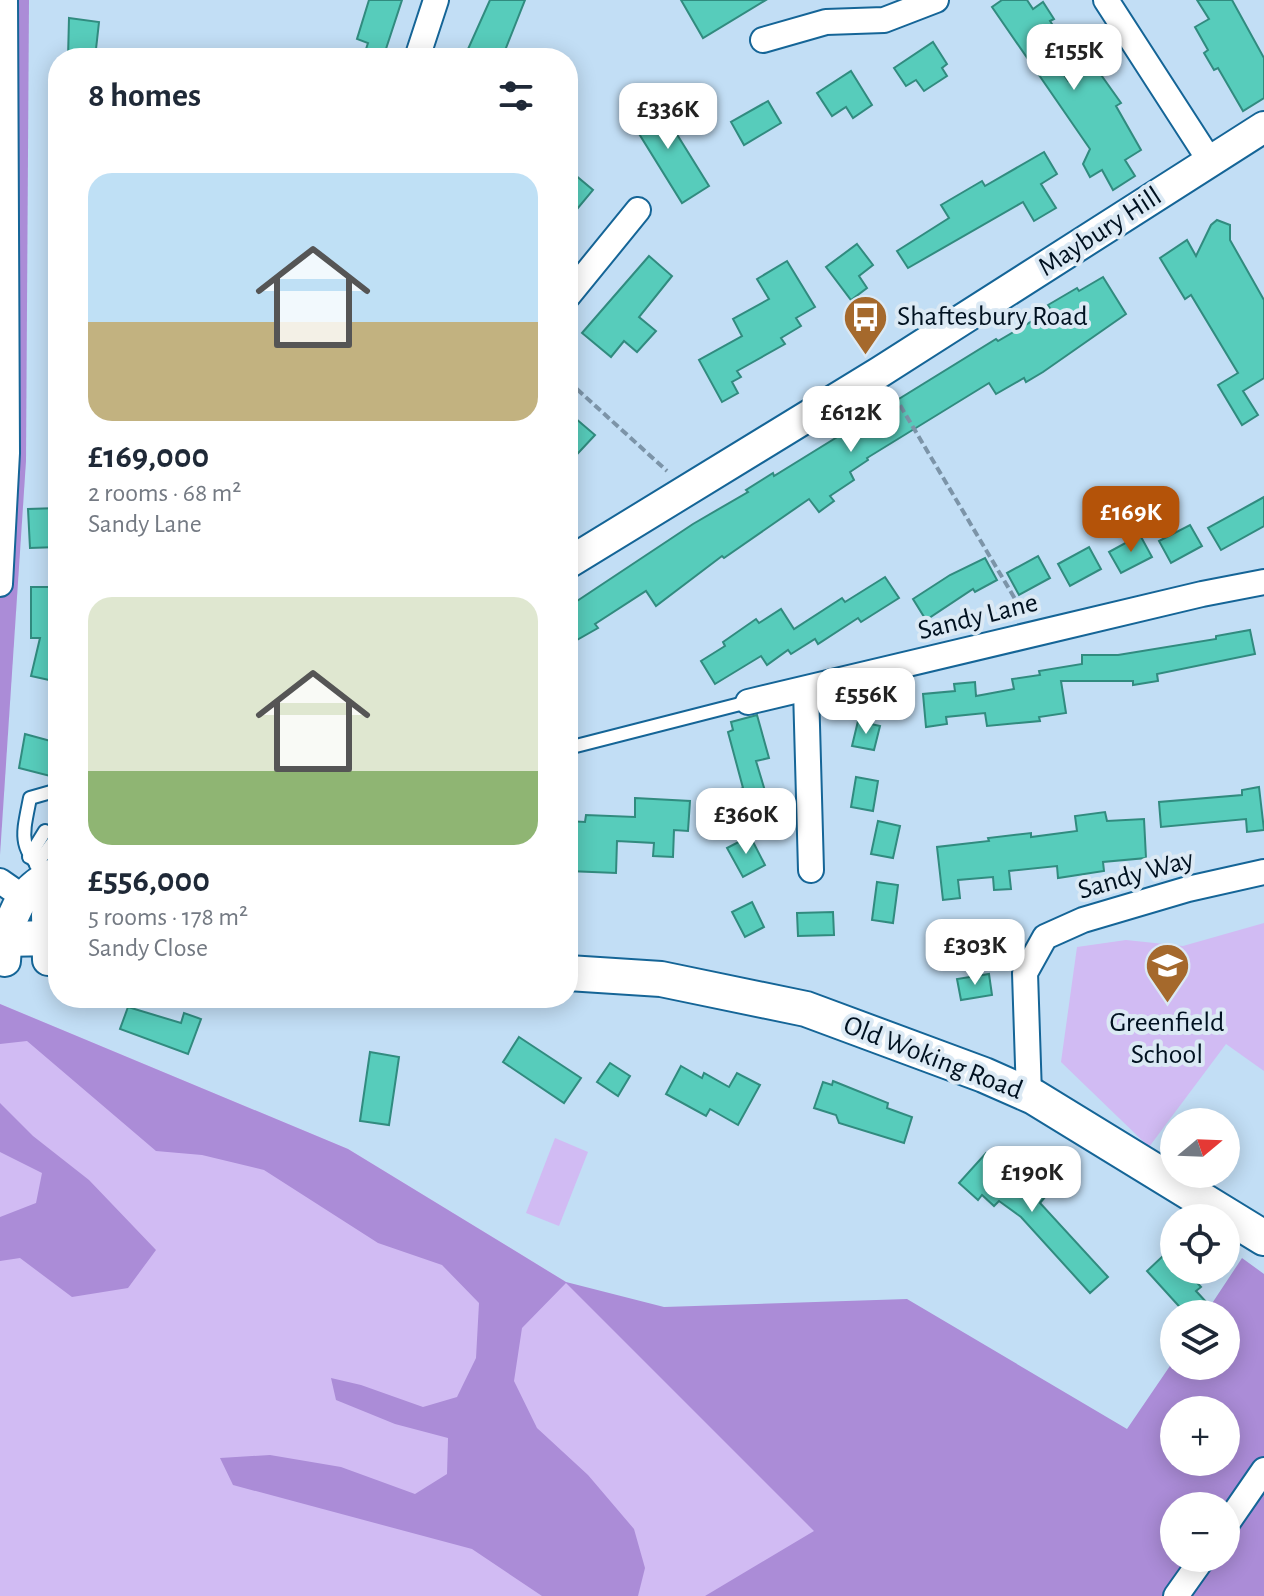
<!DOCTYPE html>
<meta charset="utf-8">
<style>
:root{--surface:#fff;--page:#f6f6f7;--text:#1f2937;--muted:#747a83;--accent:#b45309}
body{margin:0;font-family:"Alegreya Sans",sans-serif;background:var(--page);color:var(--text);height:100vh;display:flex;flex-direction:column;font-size:30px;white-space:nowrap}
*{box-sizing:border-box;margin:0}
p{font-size:26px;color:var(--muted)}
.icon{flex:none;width:44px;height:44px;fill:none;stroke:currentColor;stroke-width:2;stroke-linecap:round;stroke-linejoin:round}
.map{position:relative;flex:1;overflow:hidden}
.panel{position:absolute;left:48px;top:48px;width:530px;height:960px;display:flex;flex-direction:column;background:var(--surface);border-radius:32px;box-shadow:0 4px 20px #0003}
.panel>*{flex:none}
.needle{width:52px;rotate:71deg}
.tools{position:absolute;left:1160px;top:1108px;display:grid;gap:16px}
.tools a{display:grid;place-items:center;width:80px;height:80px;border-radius:50%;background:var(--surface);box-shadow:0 4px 20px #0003;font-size:40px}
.price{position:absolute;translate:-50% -68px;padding:0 18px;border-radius:16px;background:#fff;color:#222;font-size:26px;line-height:52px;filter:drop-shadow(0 2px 4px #0008)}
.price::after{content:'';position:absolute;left:50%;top:48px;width:24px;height:18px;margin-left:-12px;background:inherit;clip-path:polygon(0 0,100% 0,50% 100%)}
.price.selected{background:var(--accent);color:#fff}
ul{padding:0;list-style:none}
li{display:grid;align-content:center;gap:16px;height:424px;padding:0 40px}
li span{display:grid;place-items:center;height:248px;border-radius:24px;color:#555}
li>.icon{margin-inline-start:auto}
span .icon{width:144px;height:144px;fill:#fffc;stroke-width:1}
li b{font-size:34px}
h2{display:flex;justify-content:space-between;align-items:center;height:96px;padding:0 40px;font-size:34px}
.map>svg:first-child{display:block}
.green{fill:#d1bbf3}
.forest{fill:#ab8cd7;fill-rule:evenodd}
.building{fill:#57ccbb;stroke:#318b7f;stroke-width:2}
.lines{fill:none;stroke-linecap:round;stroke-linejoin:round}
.service-casing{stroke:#156597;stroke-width:16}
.minor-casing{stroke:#156597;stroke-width:28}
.tertiary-casing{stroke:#156597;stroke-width:34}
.secondary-casing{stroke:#156597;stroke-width:38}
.path{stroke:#7c94a8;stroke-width:4;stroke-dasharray:8 4;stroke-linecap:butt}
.service{stroke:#fff;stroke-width:12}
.minor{stroke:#fff;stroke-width:24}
.tertiary{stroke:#fff;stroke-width:30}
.secondary{stroke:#fff;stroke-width:34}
.labels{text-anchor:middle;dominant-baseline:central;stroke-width:8;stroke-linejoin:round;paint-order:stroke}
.street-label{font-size:28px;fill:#001120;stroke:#dbe9f4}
.poi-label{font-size:28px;fill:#001120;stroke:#dbe9f4;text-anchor:start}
</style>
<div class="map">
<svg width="1264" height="1596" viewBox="0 0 1264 1596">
<rect width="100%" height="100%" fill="#c2def5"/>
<g class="green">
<path d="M1264 923V1071L1226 1044 1149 1147 1061 1062 1077 947 1126 940 1183 946Z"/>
<path d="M0 1004 348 1149 566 1282 965 1596H0Z"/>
<path d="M555 1138 588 1152 559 1226 526 1213Z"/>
</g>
<g class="forest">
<path d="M0 0H29L26 461 0 855Z"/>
<path d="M0 1004 348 1149 566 1282 664 1307 907 1299 1127 1429 1174 1360V1366H1226V1314H1205L1242 1258 1264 1274V1596H705L814 1531 566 1283 522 1328 514 1381 537 1428 588 1475 634 1529 645 1568 638 1596H542L472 1549 233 1485 220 1458 270 1455 341 1467 415 1494 447 1474 448 1438 395 1424 336 1400 331 1378 361 1385 423 1407 457 1397 476 1358 479 1303 442 1265 378 1243 264 1170 202 1155 156 1151 27 1041 0 1044ZM1174 1410H1226V1462H1174ZM1174 1506H1226V1558H1174Z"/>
<path d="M0 1103 33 1136 89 1180 156 1250 128 1288 72 1297 20 1258 0 1261V1217L36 1203 42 1173 0 1152Z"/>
</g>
<g class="building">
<path d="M369 0H402L383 58 365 52 368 43 357 39Z"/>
<path d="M490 0H525L502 58H464Z"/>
<path d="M681 0H766L703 38Z"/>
<path d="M1002 0H1027L1033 9 1043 2 1054 19 1050 21 1064 42 1049 52 1068 81 1094 65 1121 103 1116 106 1141 150 1125 160 1135 176 1113 190 1102 170 1090 177 1083 164 1090 149 992 7Z"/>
<path d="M1197 0H1232L1264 58V98L1243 111 1218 68 1214 70 1204 53 1208 50 1195 27 1209 19Z"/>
<path d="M69 18 99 22 95 58H68Z"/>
<path d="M933 42 947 64 942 68 947 76 924 91 916 80 906 86 894 68Z"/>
<path d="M851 71 872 105 853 118 846 107 832 116 817 93Z"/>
<path d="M655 99 709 186 682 203 628 116Z"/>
<path d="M768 101 781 123 744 145 731 122Z"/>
<path d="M1044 152 1057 174 1041 184 1056 208 1034 221 1023 202 908 268 897 251 949 218 941 205 982 181 985 186Z"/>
<path d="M568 169 593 190 568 220Z"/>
<path d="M1217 220 1230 225V240L1264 300V378L1243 391 1258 415 1242 425 1218 385 1238 373 1191 295 1185 299 1160 258 1187 240 1196 256 1211 225Z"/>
<path d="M857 244 873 265 859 276 867 288 851 300 826 267Z"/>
<path d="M649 256 672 276 639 317 656 331 637 352 624 341 611 357 582 333Z"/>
<path d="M787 261 815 307 796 318 801 326 781 338 785 344 737 371 741 377 732 382 738 393 722 402 699 360 742 336 733 319 769 299 757 279Z"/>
<path d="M1103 277 1126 314 1043 372 1026 382 1024 378 996 394 989 383 867 458 868 460 850 472 854 480 830 496 834 501 819 512 809 499 724 558 722 556 656 606 646 591 595 624 598 628 568 645V607L693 524 748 492 746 490 773 473 774 476 996 339 998 341 1051 310 1048 305 1077 288 1079 291Z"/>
<path d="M568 412 595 435 568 464Z"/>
<path d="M1264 497V526L1221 550 1208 528Z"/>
<path d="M58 508V547L30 548 28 509Z"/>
<path d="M1190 525 1202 546 1171 563 1159 541Z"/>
<path d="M1140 535 1152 557 1121 573 1109 552Z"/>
<path d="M1089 547 1101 569 1070 586 1058 564Z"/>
<path d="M1038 556 1050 578 1019 595 1007 573Z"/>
<path d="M985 558 997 580 975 592 973 589 926 620 913 599 950 575Z"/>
<path d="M885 577 899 598 861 622 858 618 818 644 815 639 791 654 788 650 767 665 761 656 715 684 701 661 725 646 723 642 756 619 759 623 781 609 794 629 842 598 845 602Z"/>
<path d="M31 587H53V654L58 655V682L31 676 40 638H31Z"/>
<path d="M1250 630 1255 654 1157 674 1158 681 1133 685V681H1061L1066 713 1039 717 1040 721 987 726 985 713 946 717 947 724 926 727 923 694 955 691 954 684 975 682 976 696 1014 689 1012 679 1040 675 1039 671 1082 664V655H1118L1216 639V636Z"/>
<path d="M757 715 769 758 756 761 772 814 748 822 738 790 743 788 728 732 733 730 731 722Z"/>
<path d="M858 721 880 726 874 750 852 746Z"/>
<path d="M25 734 58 743V778L19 768Z"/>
<path d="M856 777 878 781 873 811 851 807Z"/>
<path d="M1259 787 1264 830 1247 832 1246 819 1161 827 1159 802 1242 795V790Z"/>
<path d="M635 798 690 801 688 831 674 830 673 857 653 856 654 843 617 841 616 873 568 871V821L585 822 586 815 635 817Z"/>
<path d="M1105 812 1107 821 1144 819 1146 858 1103 862 1104 871 1058 878 1057 866 1009 871 1011 889 994 890 993 877 958 880 960 898 943 900 937 847 989 841 988 838 1031 833V837L1077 831 1075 816Z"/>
<path d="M878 821 900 826 893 858 871 854Z"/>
<path d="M750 836 765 865 743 877 727 848Z"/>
<path d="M877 882 898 885 893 923 872 920Z"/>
<path d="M752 902 764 927 745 937 732 912Z"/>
<path d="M833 912 834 935 798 936 797 913Z"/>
<path d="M989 974 992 995 961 1000 957 979Z"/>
<path d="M128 1007 181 1023 184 1013 201 1019 188 1054 120 1029Z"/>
<path d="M519 1037 581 1078 564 1103 503 1062Z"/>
<path d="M370 1052 399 1057 389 1125 360 1121Z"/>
<path d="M610 1063 630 1076 618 1096 597 1082Z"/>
<path d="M681 1066 702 1078 704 1073 729 1087 737 1073 760 1085 738 1125 710 1109 706 1116 666 1094Z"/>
<path d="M833 1081 888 1103 887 1108 912 1117 904 1143 839 1123 836 1115 814 1108 823 1082 832 1085Z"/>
<path d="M986 1153 1023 1179 1029 1173 1050 1191 1040 1203 1108 1277 1090 1293 1021 1217 999 1201 994 1206 982 1195 978 1200 959 1183Z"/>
<path d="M1164 1255 1174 1270 1184 1277 1189 1274 1201 1287 1196 1291 1208 1304 1197 1314H1186L1147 1271Z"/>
</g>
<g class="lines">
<defs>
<g id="service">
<path d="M568 748 748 702"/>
<path d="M29 857 45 831"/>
<path d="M36 865 56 838"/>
<path d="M48 877C18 846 22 838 30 798L58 790"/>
</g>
<g id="minor">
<path d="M1106 0 1210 161"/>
<path d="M763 40 826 22 884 20 936 0"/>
<path d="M417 58 436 0"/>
<path d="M568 296 638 210"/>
<path d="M0 584 7 453 5 0"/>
<path d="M806 689 811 870"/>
<path d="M748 702 1202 594 1264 582"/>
<path d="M0 881 23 897"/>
<path d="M1029 1095 1025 973 1045 937 1083 920 1188 889 1264 872"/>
<path d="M1226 1525 1264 1470"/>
<path d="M1176 1596 1203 1558"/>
</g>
<g id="tertiary">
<path d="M568 563 880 372 1264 127"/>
<path d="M48 960 47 914 58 884"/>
<path d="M5 961C6 922 19 887 58 872"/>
</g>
<g id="secondary">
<path d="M0 939 58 938"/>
<path d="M568 973 661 979 806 1009 984 1075 1034 1097 1264 1238"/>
</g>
</defs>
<use href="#service" class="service-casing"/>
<use href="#minor" class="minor-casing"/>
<use href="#tertiary" class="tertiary-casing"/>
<use href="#secondary" class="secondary-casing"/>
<g class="path">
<path d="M568 381 667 471"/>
<path d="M894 395 1024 614"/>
</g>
<use href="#service" class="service"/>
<use href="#minor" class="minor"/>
<use href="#tertiary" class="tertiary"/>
<use href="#secondary" class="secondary"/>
</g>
<defs>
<symbol id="bus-pin" viewBox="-11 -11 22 30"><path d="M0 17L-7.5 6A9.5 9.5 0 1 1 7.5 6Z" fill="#a5692c" stroke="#dbe9f4"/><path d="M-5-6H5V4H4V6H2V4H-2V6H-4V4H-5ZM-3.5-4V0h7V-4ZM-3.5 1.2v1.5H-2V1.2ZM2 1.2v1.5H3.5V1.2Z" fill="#fff"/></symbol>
<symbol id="school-pin" viewBox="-11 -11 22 30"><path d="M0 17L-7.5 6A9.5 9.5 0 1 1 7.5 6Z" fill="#a5692c" stroke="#dbe9f4"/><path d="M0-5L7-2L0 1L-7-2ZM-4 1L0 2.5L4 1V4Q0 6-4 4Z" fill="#fff"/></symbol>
</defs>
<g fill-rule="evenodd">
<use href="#bus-pin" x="840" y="292" width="51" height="69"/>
<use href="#school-pin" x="1142" y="940" width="51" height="69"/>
</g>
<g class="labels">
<g class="street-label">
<text transform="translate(1100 232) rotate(-33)">Maybury Hill</text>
<text transform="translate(978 617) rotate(-14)">Sandy Lane</text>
<text transform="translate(1136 875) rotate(-16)">Sandy Way</text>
<text transform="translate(933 1058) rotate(21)">Old Woking Road</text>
</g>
<g class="poi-label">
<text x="897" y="317">Shaftesbury Road</text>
<text x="1167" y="1023" text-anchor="middle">Greenfield<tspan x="1167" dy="32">School</tspan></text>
</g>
</g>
</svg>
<div class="tools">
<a><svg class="needle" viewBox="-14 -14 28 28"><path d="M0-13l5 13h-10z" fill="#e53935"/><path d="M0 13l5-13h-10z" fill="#747a83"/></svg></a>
<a><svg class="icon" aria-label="locate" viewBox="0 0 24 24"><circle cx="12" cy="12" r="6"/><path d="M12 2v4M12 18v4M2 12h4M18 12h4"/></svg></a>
<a><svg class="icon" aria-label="layers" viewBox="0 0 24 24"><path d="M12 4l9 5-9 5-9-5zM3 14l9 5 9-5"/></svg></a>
<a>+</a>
<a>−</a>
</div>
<b class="price" style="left:1074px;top:92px">£155K</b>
<b class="price" style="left:668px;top:151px">£336K</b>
<b class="price" style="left:851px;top:454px">£612K</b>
<b class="price selected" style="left:1131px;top:554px">£169K</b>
<b class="price" style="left:866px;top:736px">£556K</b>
<b class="price" style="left:746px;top:856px">£360K</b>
<b class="price" style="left:975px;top:987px">£303K</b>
<b class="price" style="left:1032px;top:1214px">£190K</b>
<section class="panel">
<h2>8 homes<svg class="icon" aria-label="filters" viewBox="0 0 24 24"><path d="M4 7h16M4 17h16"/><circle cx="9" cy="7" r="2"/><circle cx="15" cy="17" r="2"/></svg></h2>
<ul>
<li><span style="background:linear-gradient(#bfe0f5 60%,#c2b280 0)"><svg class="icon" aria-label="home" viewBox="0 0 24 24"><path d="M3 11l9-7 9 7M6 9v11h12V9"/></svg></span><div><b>£169,000</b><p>2 rooms · 68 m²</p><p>Sandy Lane</p></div></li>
<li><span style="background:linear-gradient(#dfe7d0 70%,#8fb573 0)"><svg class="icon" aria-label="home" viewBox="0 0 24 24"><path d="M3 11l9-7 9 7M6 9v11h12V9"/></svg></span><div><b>£556,000</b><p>5 rooms · 178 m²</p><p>Sandy Close</p></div></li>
</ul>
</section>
</div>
